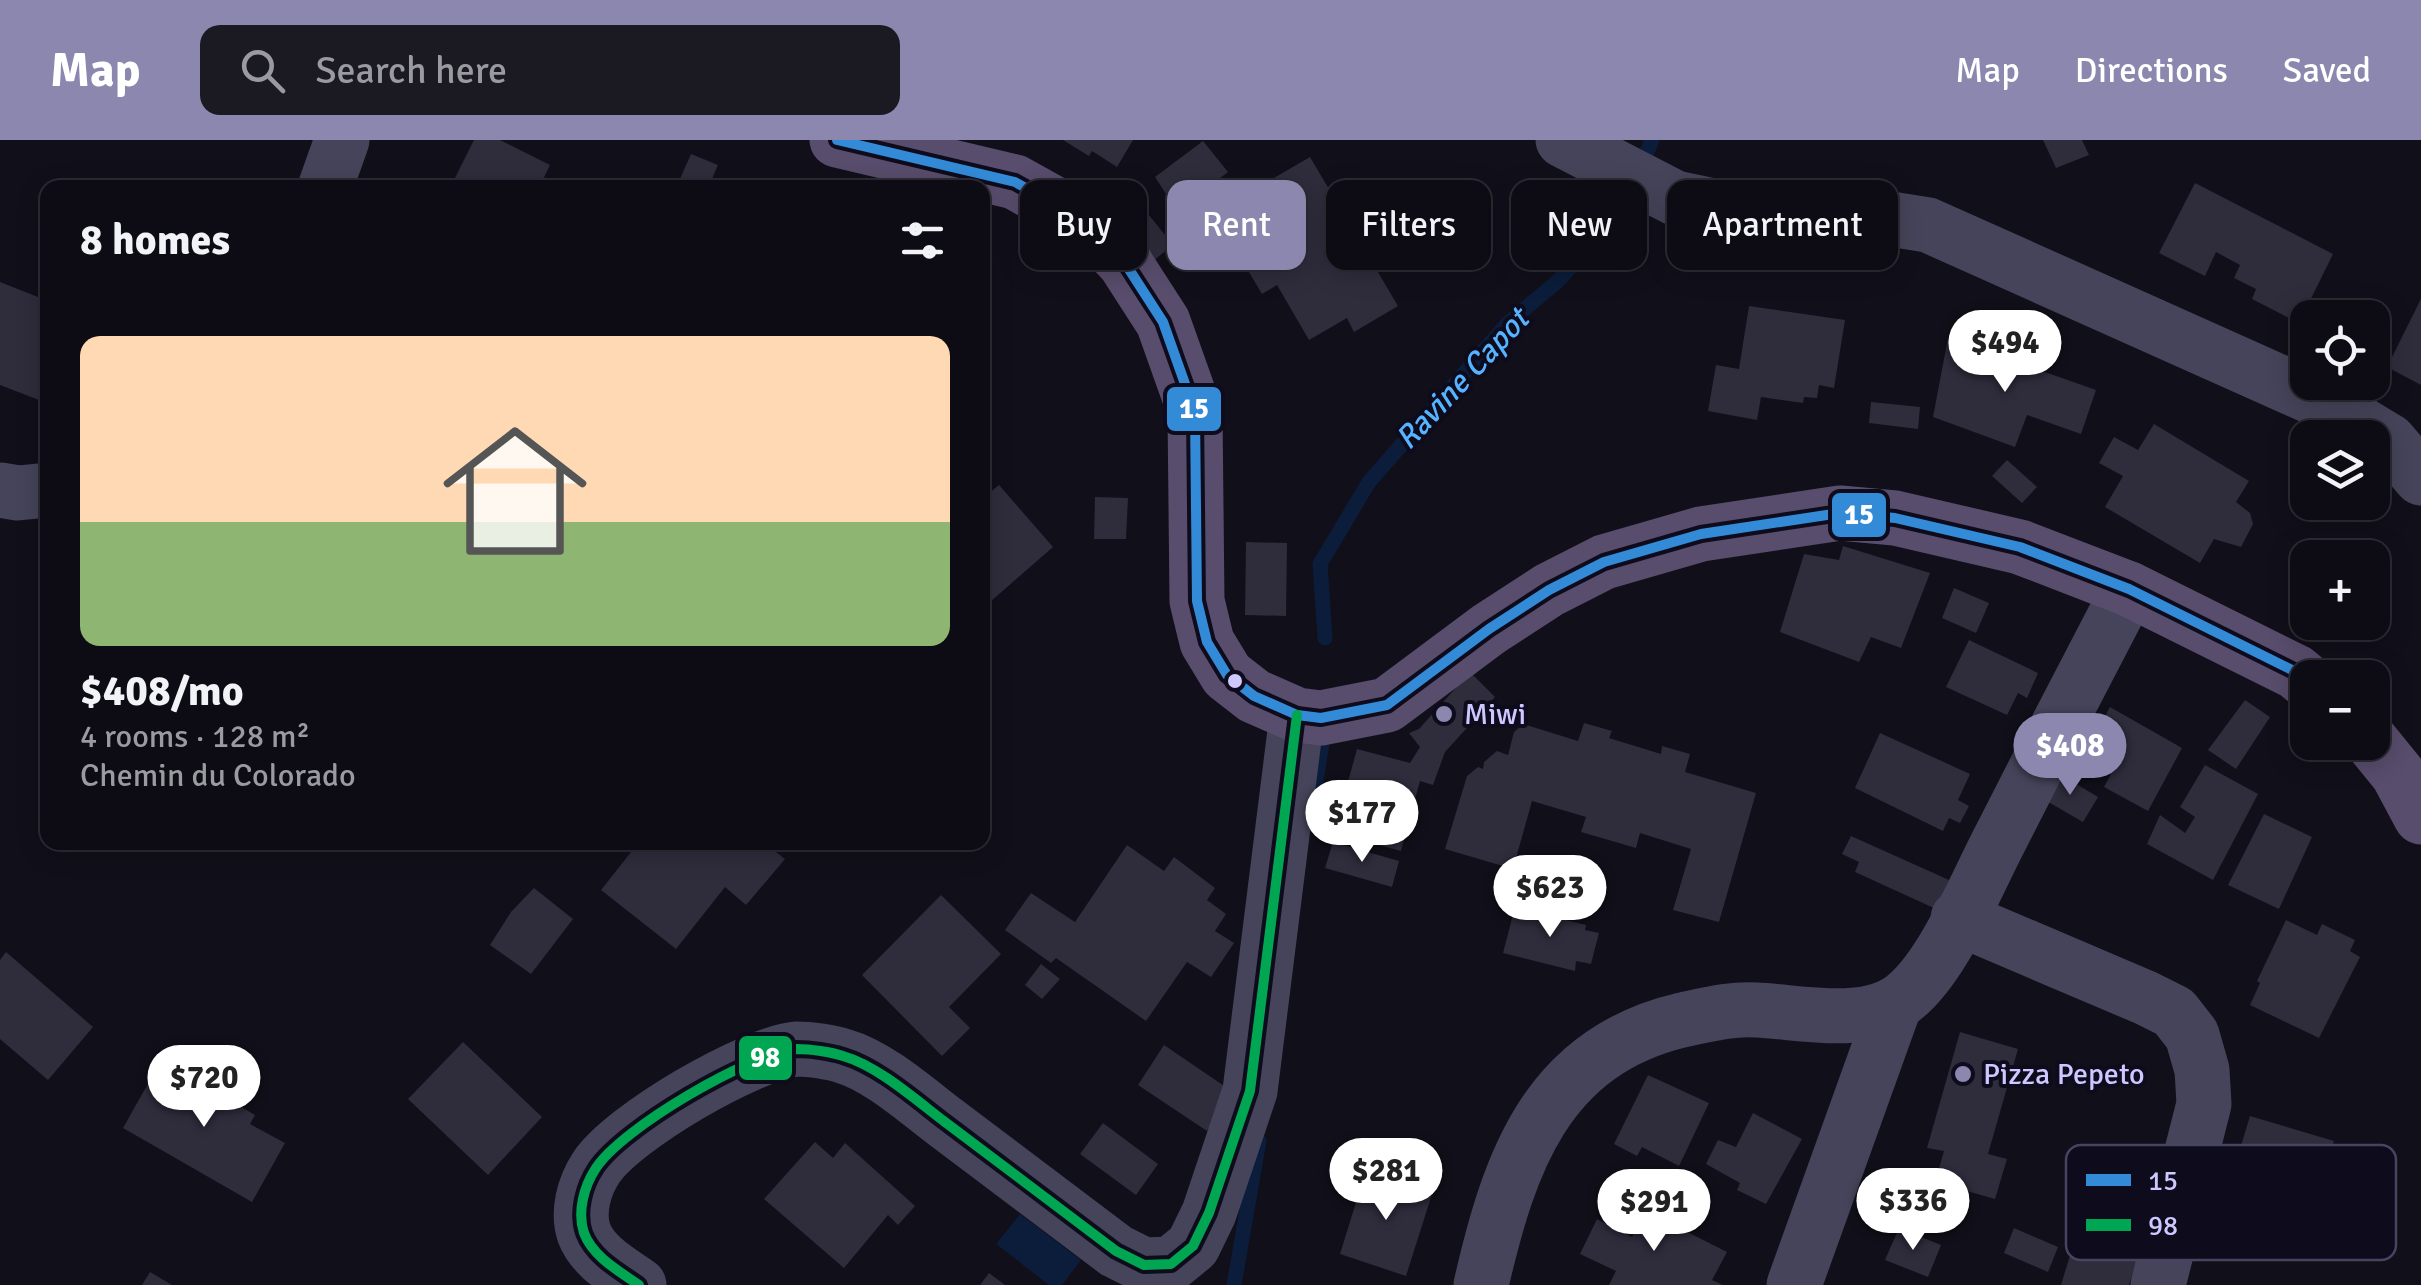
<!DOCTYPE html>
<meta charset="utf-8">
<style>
:root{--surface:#0d0b13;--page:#1b1921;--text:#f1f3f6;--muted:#9a9ba0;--line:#2d2b33;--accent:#8b87ae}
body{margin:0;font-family:Signika,sans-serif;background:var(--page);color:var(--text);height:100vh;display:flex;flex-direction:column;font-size:38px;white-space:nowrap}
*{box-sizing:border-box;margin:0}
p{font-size:32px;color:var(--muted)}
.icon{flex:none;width:55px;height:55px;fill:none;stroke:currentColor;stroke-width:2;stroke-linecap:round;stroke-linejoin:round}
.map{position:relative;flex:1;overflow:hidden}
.details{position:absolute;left:40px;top:40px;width:950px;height:670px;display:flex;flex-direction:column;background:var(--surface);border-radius:20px;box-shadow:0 5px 25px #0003,0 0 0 2px var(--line)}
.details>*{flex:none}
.hud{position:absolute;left:1020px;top:40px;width:950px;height:90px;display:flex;gap:20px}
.buttons{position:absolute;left:2290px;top:160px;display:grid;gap:20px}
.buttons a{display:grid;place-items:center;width:100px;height:100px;border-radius:20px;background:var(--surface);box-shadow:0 5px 25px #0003,0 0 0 2px var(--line);font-size:50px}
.price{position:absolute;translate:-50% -85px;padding:0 22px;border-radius:35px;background:#fff;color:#222;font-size:32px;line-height:65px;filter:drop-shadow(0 2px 5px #0008)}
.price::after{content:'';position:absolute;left:50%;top:60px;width:30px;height:22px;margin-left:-15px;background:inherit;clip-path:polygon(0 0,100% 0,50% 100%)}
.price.on{background:var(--accent);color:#fff}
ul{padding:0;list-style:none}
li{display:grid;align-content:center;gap:20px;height:530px;padding:0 40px}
li span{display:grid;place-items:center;height:310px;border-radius:20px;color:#555}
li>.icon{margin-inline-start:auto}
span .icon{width:180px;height:180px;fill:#fffc;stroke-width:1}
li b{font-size:42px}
h2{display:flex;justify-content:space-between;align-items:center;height:120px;padding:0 40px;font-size:42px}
.chip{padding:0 35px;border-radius:20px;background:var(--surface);box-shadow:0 5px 25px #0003,0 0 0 2px var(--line);font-size:35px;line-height:90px}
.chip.on{background:var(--accent);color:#fff}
header{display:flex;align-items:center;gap:60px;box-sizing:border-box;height:140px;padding:0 50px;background:var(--accent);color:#fff}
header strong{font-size:48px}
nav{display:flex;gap:55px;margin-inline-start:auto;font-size:35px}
.search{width:700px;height:90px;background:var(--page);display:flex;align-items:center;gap:25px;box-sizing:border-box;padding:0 35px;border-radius:20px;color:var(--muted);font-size:38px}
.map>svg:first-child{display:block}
.water{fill:#0b1d3b}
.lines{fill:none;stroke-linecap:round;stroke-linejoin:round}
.stream{stroke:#0b1d3b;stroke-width:15}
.building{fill:#2f2c3c}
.minor{stroke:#45445a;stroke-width:55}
.major{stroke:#584d6c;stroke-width:55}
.bus-1-casing{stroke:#0e0b1d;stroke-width:18}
.bus-2-casing{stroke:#0e0b1d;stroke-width:18}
.bus-1{stroke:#338bd7;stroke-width:10}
.bus-2{stroke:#00a651;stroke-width:10}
.bus-dot{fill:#cdc8ff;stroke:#0e0b1d;stroke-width:4}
.poi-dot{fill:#8b87ae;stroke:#0e0b1d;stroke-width:4}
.labels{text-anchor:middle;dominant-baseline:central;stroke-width:8;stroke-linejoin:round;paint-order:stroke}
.poi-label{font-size:30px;fill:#cdc8ff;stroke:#0e0b1d;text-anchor:start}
.water-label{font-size:32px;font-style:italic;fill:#56b3ff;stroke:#0e0b1d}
.key{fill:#0e0b1d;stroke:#474461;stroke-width:2.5}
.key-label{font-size:28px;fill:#cdc8ff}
.line-badge{stroke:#0e0b1d;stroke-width:4}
.badge-label{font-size:28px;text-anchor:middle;font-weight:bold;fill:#fff}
</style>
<header>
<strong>Map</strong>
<div class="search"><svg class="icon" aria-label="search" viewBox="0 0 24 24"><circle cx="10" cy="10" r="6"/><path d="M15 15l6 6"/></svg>Search here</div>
<nav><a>Map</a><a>Directions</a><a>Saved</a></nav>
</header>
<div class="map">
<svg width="2421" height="1145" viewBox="0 0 2421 1145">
<rect width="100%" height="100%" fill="#110f19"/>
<path class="water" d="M1020 1074 1081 1120 1062 1145H1049L996 1104Z"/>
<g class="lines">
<g class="stream">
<path d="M1325 498 1320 424 1369 342 1508 183 1558 141 1624 67 1652 0"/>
<path d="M1315 648 1322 603"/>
<path d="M1234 1145 1259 1001"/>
</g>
</g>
<g class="building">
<path d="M474 0H500L550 25 539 48H450Z"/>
<path d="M1063 0H1133L1117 27 1092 11 1089 16Z"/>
<path d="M2043 0H2082L2089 15 2056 28Z"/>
<path d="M1203 1 1228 32 1194 58 1202 66 1183 80 1155 37Z"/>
<path d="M691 14 718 25 708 48H676Z"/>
<path d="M1310 17 1398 166 1354 192 1347 178 1309 200 1277 145 1262 154 1214 73Z"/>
<path d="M2195 43 2333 114 2299 183 2252 159 2256 149 2234 138 2240 125 2216 112 2205 136 2159 113Z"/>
<path d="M1543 48 1569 68 1538 113 1510 93Z"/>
<path d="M1145 70 1173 105 1153 121 1126 85Z"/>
<path d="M0 142 48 161V214L43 226 48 228V237L39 260 0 245Z"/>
<path d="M2421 159V245L2387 227Z"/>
<path d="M1749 166 1845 180 1834 248 1819 245 1817 258 1804 257 1803 263 1761 257 1757 280 1708 271 1716 225 1739 229Z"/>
<path d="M1948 198 2096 250 2081 294 2027 275 2015 307 1933 277Z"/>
<path d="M1871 262 1920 267 1918 289 1869 283Z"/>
<path d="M2154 284 2249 341 2236 362 2250 373 2253 384 2241 407 2214 399 2200 423 2105 367 2123 336 2099 323 2114 297 2138 310Z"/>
<path d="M2007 320 2037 347 2022 363 1992 336Z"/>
<path d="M999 345 1053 407 982 469V359Z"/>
<path d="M1095 357 1128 358 1126 399H1094Z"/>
<path d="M1246 402 1287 403 1286 476 1245 475Z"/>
<path d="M1843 406 1930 433 1901 508 1871 497 1859 522 1780 492 1804 414 1839 420Z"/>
<path d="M1954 448 1989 463 1976 493 1942 478Z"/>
<path d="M1969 500 2038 533 2027 558 2018 553 2007 575 1946 547Z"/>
<path d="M1470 532 1495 557 1445 612 1433 645 1420 641 1401 711 1334 693 1357 609 1410 623 1420 607 1409 593 1419 589Z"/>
<path d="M2245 560 2270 577 2236 629 2208 610Z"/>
<path d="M2110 567 2182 608 2148 671 2104 647 2113 630 2085 614Z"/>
<path d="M1584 583 1612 591 1609 598 1661 614 1662 606 1690 614 1685 632 1756 653 1719 782 1673 770 1691 709 1640 693 1636 708 1581 692 1586 677 1532 661 1513 729 1445 709 1467 636 1478 627 1483 629 1484 622 1497 611 1508 615 1514 592 1523 584 1578 601Z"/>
<path d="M1880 593 1970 634 1958 660 1969 666 1960 683 1949 678 1943 691 1855 648Z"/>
<path d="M2205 625 2258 654 2213 740 2147 704 2160 675 2185 693 2195 677 2180 667Z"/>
<path d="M2058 633 2098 657 2083 682 2043 659Z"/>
<path d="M2264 674 2312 697 2279 769 2228 745Z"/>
<path d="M1851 696 1949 740 1936 769 1855 732 1859 722 1842 714Z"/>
<path d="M639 702H763L785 719 746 765 725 747 676 809 601 750Z"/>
<path d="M1333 702 1399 721 1392 747 1325 728Z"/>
<path d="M1127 705 1164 731 1174 717 1215 748 1207 760 1226 774 1215 791 1234 803 1211 837 1187 822 1146 881 1056 818 1051 823 1005 790 1031 753 1075 782Z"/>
<path d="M534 748 573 779 531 834 490 805 511 772Z"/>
<path d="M941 755 1001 814 949 867 970 888 942 916 862 835Z"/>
<path d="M1515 767 1586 785 1585 790 1599 793 1591 824 1576 821 1575 831 1503 813Z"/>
<path d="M2286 780 2317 795 2322 784 2355 800 2350 811 2360 817 2319 898 2250 865 2260 843 2257 841Z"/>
<path d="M6 812 93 887 48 940 0 899V820Z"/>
<path d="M1041 824 1060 839 1042 859 1025 845Z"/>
<path d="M1960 892 2018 909 1988 1014 2007 1019 1995 1059 1935 1042 1944 1011 1927 1008Z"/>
<path d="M463 902 542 977 488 1035 408 959Z"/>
<path d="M1164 905 1233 952 1207 991 1138 945Z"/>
<path d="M163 917 210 944 207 947 255 975 250 984 285 1003 252 1062 123 988Z"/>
<path d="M1648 935 1709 963 1679 1026 1642 1007 1637 1016 1614 1004Z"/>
<path d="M1753 973 1802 999 1766 1064 1737 1050 1740 1043 1706 1024 1718 1000 1736 1007Z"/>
<path d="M2250 976 2334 1001 2310 1076 2227 1052Z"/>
<path d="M1103 983 1158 1024 1136 1055 1080 1014Z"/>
<path d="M815 1002 833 1018 845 1003 915 1066 898 1085 888 1075 844 1128 764 1059Z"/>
<path d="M2112 1018 2153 1030 2143 1061 2154 1065 2129 1145H2061L2091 1046 2102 1049Z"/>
<path d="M1366 1030 1433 1051 1406 1136 1340 1114Z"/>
<path d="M1646 1071 1727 1112 1712 1140 1723 1145H1609L1616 1131 1580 1114 1597 1079 1632 1097Z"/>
<path d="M1899 1088 1941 1105 1928 1137 1885 1120Z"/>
<path d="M2014 1088 2058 1107 2048 1132 2004 1113Z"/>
<path d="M150 1132 172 1145H142Z"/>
<path d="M989 1133 1005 1145H980Z"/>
</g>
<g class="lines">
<g class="minor">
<path d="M1563 0 1675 58 1756 75 1853 73 1928 85 2328 264 2389 301 2421 338"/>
<path d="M325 48 342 0"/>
<path d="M0 350 18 353 48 350"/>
<path d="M1958 778 2146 858 2174 872 2192 895 2202 930 2204 964 2158 1145"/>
<path d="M639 1145C619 1131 593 1117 584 1093 577 1072 584 1046 596 1028 622 988 750 913 797 909 810 909 831 912 843 916 878 926 916 960 945 982 1002 1025 1059 1068 1116 1111L1144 1125 1171 1124 1193 1106 1209 1073 1250 951 1297 575"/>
<path d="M1481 1145C1509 1023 1546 912 1682 880 1706 875 1732 868 1757 870 1799 872 1860 886 1898 862 1941 834 1976 744 2001 697 2043 614 2086 531 2129 449"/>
<path d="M1794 1145 1895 864"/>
</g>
<g class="major">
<path d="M837 0 1015 42 1087 82 1125 123 1163 182 1195 272 1197 461 1207 502 1227 535 1254 556 1297 575 1321 578 1387 565 1489 489 1549 450 1604 422 1701 394 1840 373 1895 378 2020 407 2129 449 2296 532 2308 542"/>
<path d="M2372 602 2398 634 2421 677"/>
</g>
<defs>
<path id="bus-1" d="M837 0 1015 42 1087 82 1125 123 1163 182 1195 272 1197 461 1207 502 1227 535 1254 556 1297 575 1321 578 1387 565 1489 489 1549 450 1604 422 1701 394 1840 373 1895 378 2020 407 2129 449 2296 532 2308 542"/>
<path id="bus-2" d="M639 1145C619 1131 593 1117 584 1093 577 1072 584 1046 596 1028 622 988 750 913 797 909 810 909 831 912 843 916 878 926 916 960 945 982 1002 1025 1059 1068 1116 1111L1144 1125 1171 1124 1193 1106 1209 1073 1250 951 1297 575"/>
</defs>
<use href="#bus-1" class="bus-1-casing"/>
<use href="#bus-2" class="bus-2-casing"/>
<use href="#bus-1" class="bus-1"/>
<use href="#bus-2" class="bus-2"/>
</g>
<circle class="bus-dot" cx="1235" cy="541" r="9"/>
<g class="poi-dot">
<circle cx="1444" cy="574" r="10"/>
<circle cx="1963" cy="934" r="10"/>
</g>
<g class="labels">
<g class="poi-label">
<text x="1464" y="574">Miwi</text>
<text x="1983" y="934">Pizza Pepeto</text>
</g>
<g class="water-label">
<text transform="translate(1462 239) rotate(-47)">Ravine Capot</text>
</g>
</g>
<rect x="2066" y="1005" width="330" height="115" rx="15" class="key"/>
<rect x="2086" y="1034" width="45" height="12" fill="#338bd7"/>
<rect x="2086" y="1079" width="45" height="12" fill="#00a651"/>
<g class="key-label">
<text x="2148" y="1050">15</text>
<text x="2148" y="1095">98</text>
</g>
<g class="line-badge">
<rect x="1165" y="245" width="58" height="48" rx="10" fill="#338bd7"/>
<rect x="1830" y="351" width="58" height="48" rx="10" fill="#338bd7"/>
<rect x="737" y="894" width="57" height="48" rx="10" fill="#00a651"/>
</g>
<g class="badge-label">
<text x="1194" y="278">15</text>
<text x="1859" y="384">15</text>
<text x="765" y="927">98</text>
</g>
</svg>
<div class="buttons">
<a><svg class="icon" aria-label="locate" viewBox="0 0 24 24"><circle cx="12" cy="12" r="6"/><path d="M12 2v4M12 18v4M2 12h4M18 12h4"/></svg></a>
<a><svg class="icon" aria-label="layers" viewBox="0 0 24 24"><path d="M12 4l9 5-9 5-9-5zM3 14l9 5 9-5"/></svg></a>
<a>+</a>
<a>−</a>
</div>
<b class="price" style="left:2005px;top:255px">$494</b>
<b class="price on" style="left:2070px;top:658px">$408</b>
<b class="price" style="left:1362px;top:725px">$177</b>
<b class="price" style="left:1550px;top:800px">$623</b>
<b class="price" style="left:204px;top:990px">$720</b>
<b class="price" style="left:1386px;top:1083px">$281</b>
<b class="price" style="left:1913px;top:1113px">$336</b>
<b class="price" style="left:1654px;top:1114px">$291</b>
<div class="hud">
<a class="chip">Buy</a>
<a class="chip on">Rent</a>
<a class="chip">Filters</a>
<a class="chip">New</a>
<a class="chip">Apartment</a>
</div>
<section class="details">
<h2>8 homes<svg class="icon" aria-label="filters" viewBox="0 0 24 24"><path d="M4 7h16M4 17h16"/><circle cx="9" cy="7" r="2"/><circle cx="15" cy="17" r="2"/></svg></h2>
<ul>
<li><span style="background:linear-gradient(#ffd9b3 60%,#8fb573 0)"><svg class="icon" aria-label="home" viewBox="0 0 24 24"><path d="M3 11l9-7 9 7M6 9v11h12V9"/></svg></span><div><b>$408/mo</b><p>4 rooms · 128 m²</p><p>Chemin du Colorado</p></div></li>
</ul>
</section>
</div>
